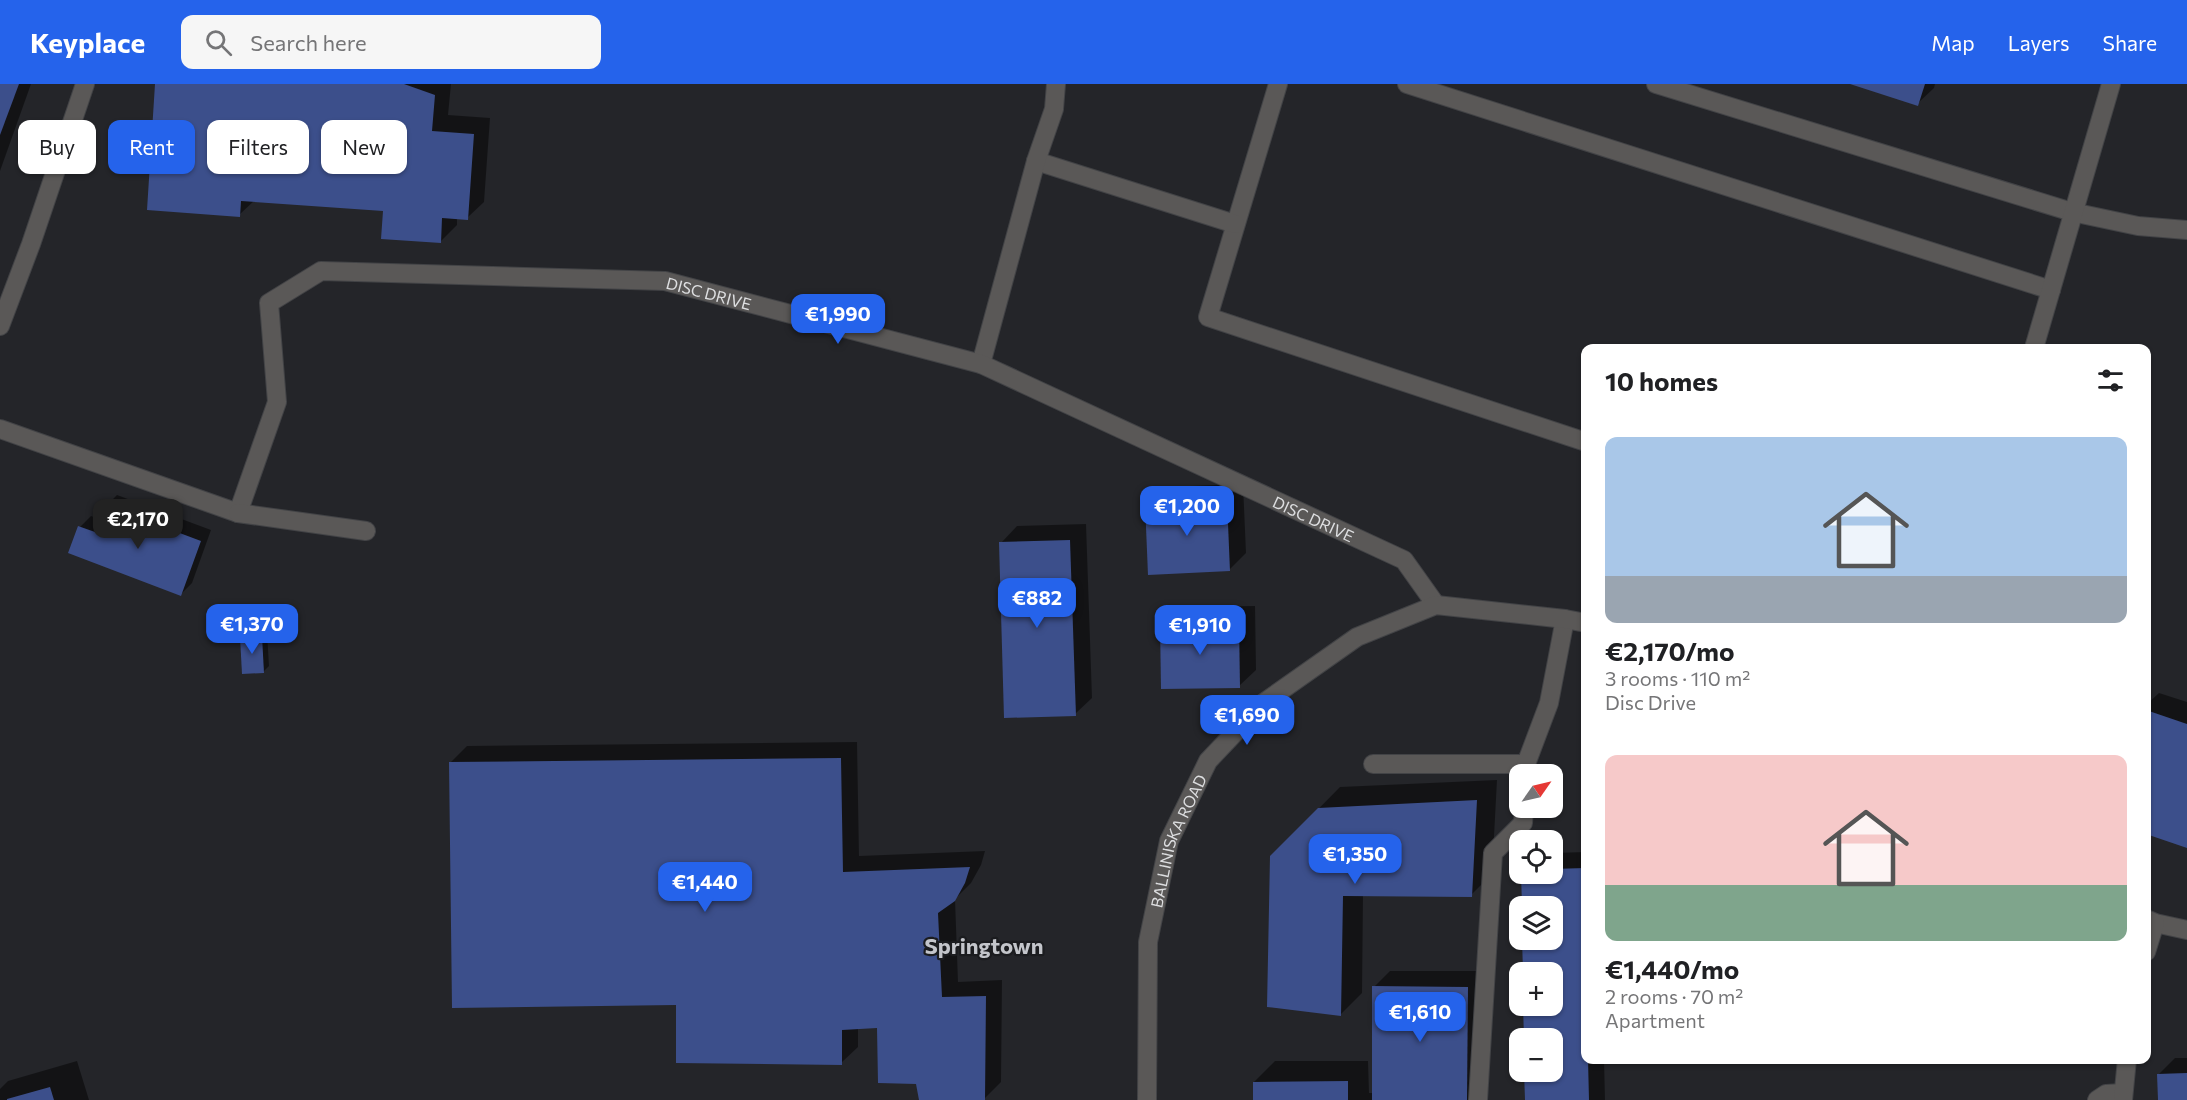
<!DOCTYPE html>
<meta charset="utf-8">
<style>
:root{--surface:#fff;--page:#f6f6f6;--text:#202124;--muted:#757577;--accent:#2563eb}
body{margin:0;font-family:Commissioner,sans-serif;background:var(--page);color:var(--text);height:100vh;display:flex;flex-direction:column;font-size:22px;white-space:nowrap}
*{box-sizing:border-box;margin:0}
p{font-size:20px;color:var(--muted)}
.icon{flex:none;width:33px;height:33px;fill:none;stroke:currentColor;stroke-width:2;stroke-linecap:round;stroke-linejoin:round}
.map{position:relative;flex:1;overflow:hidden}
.drawer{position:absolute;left:1581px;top:260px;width:570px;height:720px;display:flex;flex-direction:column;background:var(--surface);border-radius:12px;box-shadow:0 2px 4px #0004}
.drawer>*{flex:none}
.banner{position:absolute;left:18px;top:36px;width:570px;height:54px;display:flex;gap:12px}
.needle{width:39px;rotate:56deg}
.buttons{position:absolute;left:1509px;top:680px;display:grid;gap:12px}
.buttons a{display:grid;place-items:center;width:54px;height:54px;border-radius:12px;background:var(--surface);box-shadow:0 2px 4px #0004;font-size:30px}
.price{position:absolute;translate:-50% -51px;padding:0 14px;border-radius:12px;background:var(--accent);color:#fff;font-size:20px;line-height:39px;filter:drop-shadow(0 2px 3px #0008)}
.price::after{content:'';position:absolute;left:50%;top:36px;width:18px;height:14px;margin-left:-9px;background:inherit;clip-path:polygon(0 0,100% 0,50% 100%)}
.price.current{background:#222;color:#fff}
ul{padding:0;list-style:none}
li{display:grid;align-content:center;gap:12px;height:318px;padding:0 24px}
li span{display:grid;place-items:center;height:186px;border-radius:12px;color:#555}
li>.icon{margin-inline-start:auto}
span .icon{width:108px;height:108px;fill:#fffc;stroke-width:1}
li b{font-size:26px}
h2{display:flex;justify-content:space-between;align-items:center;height:72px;padding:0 24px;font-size:26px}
.pill{padding:0 21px;border-radius:12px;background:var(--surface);box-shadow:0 2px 4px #0004;font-size:21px;line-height:54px}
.pill.current{background:var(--accent);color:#fff}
header{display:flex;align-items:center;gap:36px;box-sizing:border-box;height:84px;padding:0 30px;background:var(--accent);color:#fff}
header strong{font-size:28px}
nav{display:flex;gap:33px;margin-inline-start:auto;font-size:21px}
.search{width:420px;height:54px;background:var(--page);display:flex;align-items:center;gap:15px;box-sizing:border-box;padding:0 21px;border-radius:12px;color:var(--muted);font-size:22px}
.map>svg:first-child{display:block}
.shadow{fill:#0007}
.building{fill:#3c4f8b}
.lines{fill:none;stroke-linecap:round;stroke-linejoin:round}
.minor-casing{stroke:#424346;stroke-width:20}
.minor{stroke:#5a5857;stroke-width:18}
.labels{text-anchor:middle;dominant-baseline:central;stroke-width:4.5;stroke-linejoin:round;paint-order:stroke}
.street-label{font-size:16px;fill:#dddee0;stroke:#1b1c1f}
.district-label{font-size:22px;font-weight:bold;fill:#c3c5ca;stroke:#1b1c1f}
</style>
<header>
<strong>Keyplace</strong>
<div class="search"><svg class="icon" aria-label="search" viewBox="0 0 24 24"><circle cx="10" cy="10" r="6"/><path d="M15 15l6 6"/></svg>Search here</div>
<nav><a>Map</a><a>Layers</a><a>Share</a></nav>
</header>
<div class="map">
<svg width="2187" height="1016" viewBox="0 0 2187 1016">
<rect width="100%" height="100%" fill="#242529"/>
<g class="shadow">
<path d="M0 0H31L0 87Z"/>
<path d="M156 0H451L448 31 490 34 484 118 467 134H457V141L440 158 384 125 255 116 239 131Z"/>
<path d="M1854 0H1935L1934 4 1917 20Z"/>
<path d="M123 44 134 48 129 65 123 70 118 50Z"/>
<path d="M1243 400 1246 469 1229 486 1147 419 1163 403Z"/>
<path d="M117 411 211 446 192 499 181 510 80 443 91 432 101 436 106 422Z"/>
<path d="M1086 440 1092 614 1075 630 1001 459 1017 442Z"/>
<path d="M1255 522 1256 586 1239 602 1161 539 1178 523Z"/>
<path d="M247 548H267L269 582 263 588 242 554Z"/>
<path d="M2159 609 2187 618V762L2146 748V621Z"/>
<path d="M857 658 859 772 985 767 981 781 971 799 955 815 958 898 1002 896 1001 998 985 1014 917 999 878 943 858 944V963L841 979 677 919 450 679 467 662Z"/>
<path d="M1497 696 1492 790 1471 811H1363L1362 909 1341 930 1271 773 1340 703Z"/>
<path d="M1586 768V975H1604L1605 1016H1526V987H1552V954H1525V921H1552V888H1524V855H1552V822H1523V789H1552V769Z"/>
<path d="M1390 887H1483L1475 1016H1254V998L1275 977H1368L1369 1009H1373L1374 903Z"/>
<path d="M2175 974H2187V1016H2159V990Z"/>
<path d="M77 977 89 1016H0V1005L8 997Z"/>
</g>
<g class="building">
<path d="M0 0H19L0 51Z"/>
<path d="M155 0H404L435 11 432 47 474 50 468 136 442 134 441 159 381 155 383 127 241 117 240 133 147 126Z"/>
<path d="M1850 0H1925L1918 22Z"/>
<path d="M117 49 130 53 124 72 111 67Z"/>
<path d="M1227 416 1230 487 1148 491 1145 419Z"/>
<path d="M105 421 201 457 181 512 68 469 78 442 95 448Z"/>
<path d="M1070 456 1076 632 1004 634 999 458Z"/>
<path d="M1239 538 1240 604 1161 605 1160 539Z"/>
<path d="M262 552 264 589 242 590 240 553Z"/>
<path d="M2146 626 2187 640V764L2146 750Z"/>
<path d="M841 674 843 788 970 783 965 799 955 817 938 829 942 913 986 912 985 1016H919L916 1000 878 999 877 944 842 946V981L676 979V921L452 924 449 678Z"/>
<path d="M1477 716 1472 813 1343 812 1341 932 1267 923 1270 772 1318 724Z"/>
<path d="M1585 784 1586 975H1588L1589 1016H1525L1524 987H1552V954H1524L1523 921H1552V888H1523L1522 855H1552V822H1522L1521 789H1552V785Z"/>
<path d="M1372 902 1468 903 1467 1016H1372Z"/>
<path d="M2187 989V1016H2158L2157 990Z"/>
<path d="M1348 997V1016H1253V998Z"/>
<path d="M50 1003 54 1016H7V1015Z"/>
</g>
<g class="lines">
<defs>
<g id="minor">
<path d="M1278 0 1208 233 1586 358"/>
<path d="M1407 0 2051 206"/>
<path d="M1656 0 2072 128 2138 142 2187 146"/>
<path d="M1036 77 1235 140"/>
<path d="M0 242 31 160 85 0"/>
<path d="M2034 264 2111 0"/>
<path d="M981 280 1036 77 1054 25 1056 0"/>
<path id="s1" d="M0 345 238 429 277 318 269 219 321 187 665 197 981 280 1404 476 1436 521"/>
<path d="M238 429 366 447"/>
<path d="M1373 680H1526"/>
<path d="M1525 690 1526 680 1549 619 1565 535"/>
<path d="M2146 835 2155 839 2187 846"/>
<path d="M2146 868 2155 839"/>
<path id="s2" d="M1147 1016 1148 858 1169 757 1208 677 1262 620 1357 553 1436 521 1565 535 1586 539"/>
<path d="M1478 1016 1493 769 1523 739 1524 723"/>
<path d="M2097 1016 2106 1010 2123 1009"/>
<path d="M2123 1016 2127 975"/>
</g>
</defs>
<use href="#minor" class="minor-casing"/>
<use href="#minor" class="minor"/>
</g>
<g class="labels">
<g class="street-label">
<text stroke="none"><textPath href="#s1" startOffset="920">DISC DRIVE</textPath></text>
<text stroke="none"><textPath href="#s1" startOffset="1568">DISC DRIVE</textPath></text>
<text stroke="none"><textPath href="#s2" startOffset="264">BALLINISKA ROAD</textPath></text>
</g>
<g class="district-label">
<text x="984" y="861">Springtown</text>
</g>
</g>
</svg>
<div class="buttons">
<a><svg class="needle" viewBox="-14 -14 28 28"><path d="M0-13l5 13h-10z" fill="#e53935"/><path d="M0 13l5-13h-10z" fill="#757577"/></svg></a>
<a><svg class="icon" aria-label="locate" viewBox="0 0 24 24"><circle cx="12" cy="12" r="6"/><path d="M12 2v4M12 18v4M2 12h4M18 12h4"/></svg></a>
<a><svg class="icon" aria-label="layers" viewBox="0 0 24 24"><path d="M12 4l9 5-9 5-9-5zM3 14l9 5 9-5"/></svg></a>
<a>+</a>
<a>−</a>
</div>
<b class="price" style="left:838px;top:261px">€1,990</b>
<b class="price" style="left:1187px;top:453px">€1,200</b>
<b class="price current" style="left:138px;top:466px">€2,170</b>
<b class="price" style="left:1037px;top:545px">€882</b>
<b class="price" style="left:252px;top:571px">€1,370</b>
<b class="price" style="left:1200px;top:572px">€1,910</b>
<b class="price" style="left:1247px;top:662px">€1,690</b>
<b class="price" style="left:1355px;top:801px">€1,350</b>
<b class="price" style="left:705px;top:829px">€1,440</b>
<b class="price" style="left:1420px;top:959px">€1,610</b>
<div class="banner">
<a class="pill">Buy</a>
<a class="pill current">Rent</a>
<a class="pill">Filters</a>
<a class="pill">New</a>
</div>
<section class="drawer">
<h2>10 homes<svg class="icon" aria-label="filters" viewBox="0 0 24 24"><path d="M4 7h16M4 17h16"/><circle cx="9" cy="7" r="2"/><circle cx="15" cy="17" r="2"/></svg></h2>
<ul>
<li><span style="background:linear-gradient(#a9c7e8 75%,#9aa5b1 0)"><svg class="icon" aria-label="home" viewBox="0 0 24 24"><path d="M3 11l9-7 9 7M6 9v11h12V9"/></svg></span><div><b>€2,170/mo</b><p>3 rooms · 110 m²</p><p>Disc Drive</p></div></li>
<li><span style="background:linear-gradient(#f6c9c9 70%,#7fa58c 0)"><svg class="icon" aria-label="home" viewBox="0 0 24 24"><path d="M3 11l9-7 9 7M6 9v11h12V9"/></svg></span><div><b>€1,440/mo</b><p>2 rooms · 70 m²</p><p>Apartment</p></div></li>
</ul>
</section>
</div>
